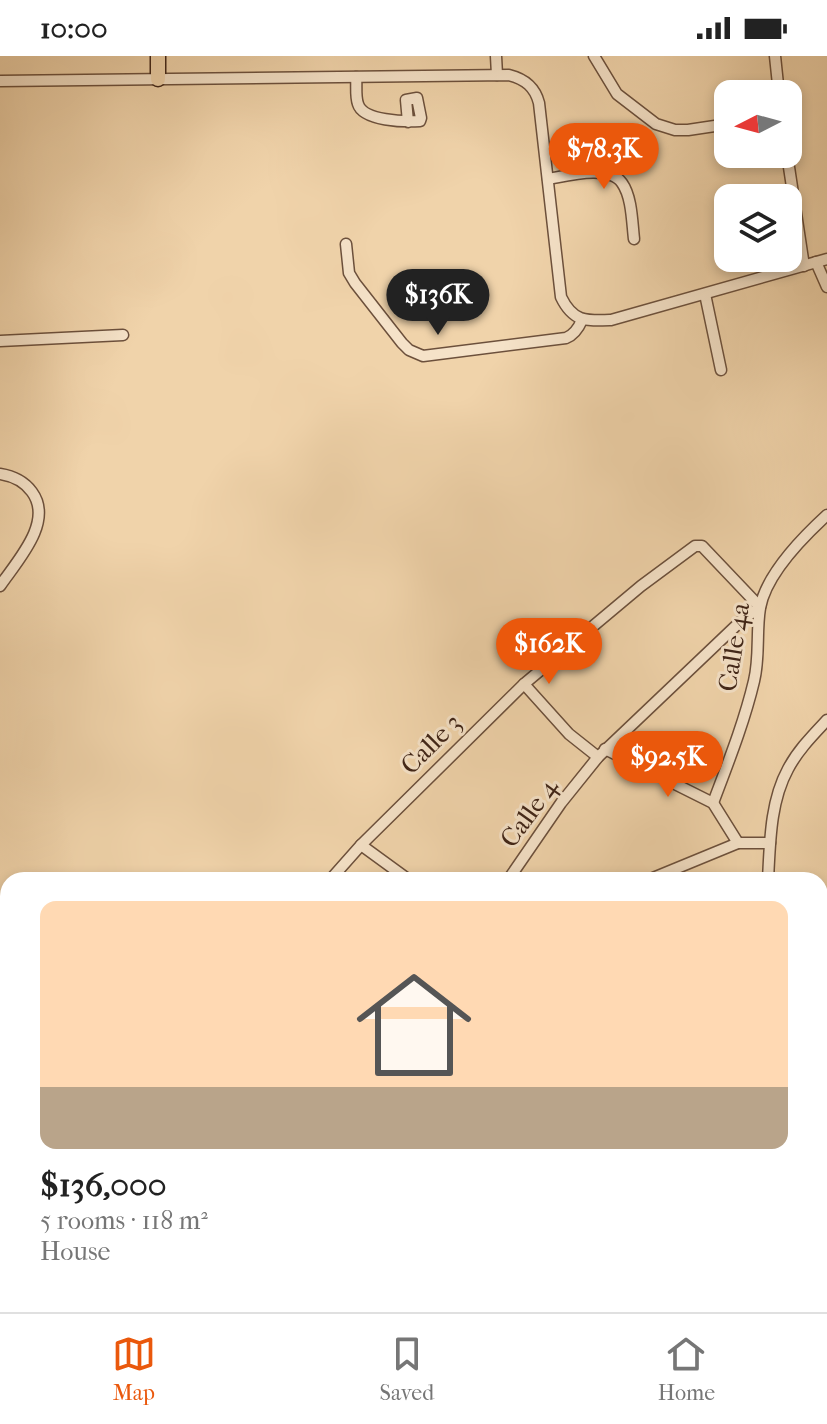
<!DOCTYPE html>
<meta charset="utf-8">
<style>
:root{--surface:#fff;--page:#f6f6f6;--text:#222;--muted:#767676;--line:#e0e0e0;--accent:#ea580c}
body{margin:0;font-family:"IM FELL French Canon",serif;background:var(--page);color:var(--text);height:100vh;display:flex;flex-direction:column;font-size:30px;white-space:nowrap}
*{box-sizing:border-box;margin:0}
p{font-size:26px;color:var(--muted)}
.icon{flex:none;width:44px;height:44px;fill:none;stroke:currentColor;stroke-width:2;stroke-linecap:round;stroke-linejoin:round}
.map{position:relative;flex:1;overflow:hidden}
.drawer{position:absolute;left:0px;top:816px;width:828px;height:440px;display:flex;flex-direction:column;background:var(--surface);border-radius:24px 24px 0 0;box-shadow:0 4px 12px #0003}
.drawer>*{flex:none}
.needle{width:52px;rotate:264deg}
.controls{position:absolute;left:714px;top:24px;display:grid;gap:16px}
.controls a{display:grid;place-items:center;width:88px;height:88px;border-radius:16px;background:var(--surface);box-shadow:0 4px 12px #0003;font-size:40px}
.price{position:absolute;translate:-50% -68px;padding:0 18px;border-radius:28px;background:var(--accent);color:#fff;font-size:26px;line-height:52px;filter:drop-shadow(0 2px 4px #0008)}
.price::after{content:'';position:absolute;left:50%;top:48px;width:24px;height:18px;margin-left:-12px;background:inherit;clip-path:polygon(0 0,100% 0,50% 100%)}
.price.current{background:#222;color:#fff}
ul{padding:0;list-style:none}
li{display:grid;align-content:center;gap:16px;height:424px;padding:0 40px}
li+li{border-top:2px solid var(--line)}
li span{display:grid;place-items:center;height:248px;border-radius:16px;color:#555}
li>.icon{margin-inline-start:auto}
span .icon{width:144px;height:144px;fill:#fffc;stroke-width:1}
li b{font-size:34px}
.status{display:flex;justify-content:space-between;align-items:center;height:56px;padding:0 40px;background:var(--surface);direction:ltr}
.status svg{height:22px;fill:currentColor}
.tab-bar{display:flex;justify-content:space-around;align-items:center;height:112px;border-top:2px solid var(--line);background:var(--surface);font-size:22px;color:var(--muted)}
.tab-bar a{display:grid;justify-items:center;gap:4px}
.tab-bar .current{color:var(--accent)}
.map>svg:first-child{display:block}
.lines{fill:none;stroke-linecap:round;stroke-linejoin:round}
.minor-casing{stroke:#6c503c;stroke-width:13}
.major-casing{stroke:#402517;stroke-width:17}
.highway-casing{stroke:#402517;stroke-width:19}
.minor{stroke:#f5e2c8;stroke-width:10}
.major{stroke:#f0d3aa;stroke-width:14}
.highway{stroke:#f0d3aa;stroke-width:16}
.labels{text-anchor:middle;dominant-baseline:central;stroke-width:6;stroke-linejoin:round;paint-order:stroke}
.street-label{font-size:26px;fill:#402517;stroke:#f5e2c8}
</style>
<div class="status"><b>10:00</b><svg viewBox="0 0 49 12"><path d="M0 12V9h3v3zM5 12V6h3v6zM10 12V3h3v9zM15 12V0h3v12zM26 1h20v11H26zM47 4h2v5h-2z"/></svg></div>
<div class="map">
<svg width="827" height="1256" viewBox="0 0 827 1256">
<rect width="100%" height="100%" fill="#f0d3aa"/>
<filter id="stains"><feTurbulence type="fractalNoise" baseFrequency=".0025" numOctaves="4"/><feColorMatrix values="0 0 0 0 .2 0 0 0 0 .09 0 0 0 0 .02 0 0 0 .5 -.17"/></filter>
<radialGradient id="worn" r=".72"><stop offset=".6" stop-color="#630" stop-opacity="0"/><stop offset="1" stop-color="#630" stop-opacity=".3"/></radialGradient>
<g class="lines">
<defs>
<g id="minor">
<path d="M496 0 497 19"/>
<path d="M594 0 617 38 656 68 675 74H688L728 68"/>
<path d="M775 0 779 38"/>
<path d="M356 21C357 29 355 40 358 48 363 65 405 66 420 65L421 62 417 42 406 44 408 66"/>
<path d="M0 25 509 19C525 23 535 31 539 47L561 241C573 266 586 265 611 264L827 203"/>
<path d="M787 98 804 210"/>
<path d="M548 123C566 120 609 108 622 127 632 141 632 166 634 183"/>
<path d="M346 188 349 217 355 227 402 287 409 294 423 300 566 282C574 279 579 271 582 264"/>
<path d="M816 206 827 231"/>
<path d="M705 238 721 314"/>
<path d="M0 285 123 279"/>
<path d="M0 418C13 420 24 425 32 436 54 466 17 505 0 530"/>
<path d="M524 628 569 678 598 701"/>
<path d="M605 693 713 747 738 787"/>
<path d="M713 747C728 707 744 667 754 625 760 601 756 576 760 552 766 519 803 481 827 459"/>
<path d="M330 824 361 789"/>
<path d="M409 824 361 789 524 628 641 530 695 490H702L760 551 742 564 598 701 561 747 508 824"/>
<path d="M648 824 738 787H770"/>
<path d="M768 824C770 787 770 746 788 713 798 694 813 679 827 664"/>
<path d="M820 872 827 864"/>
<path d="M820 912 827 916"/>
<path d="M820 979 827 980"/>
<path d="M820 1025 827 1026"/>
<path d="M0 1065 8 1076"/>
<path d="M820 1090H827"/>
<path d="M0 1138 8 1134"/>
<path d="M6 1217 8 1216"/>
<path d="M78 1248 85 1256"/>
<path d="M524 1248 530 1256"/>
<path d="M97 1256 102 1248"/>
<path d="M171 1256 179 1248"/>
<path d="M562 1256 564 1252"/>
</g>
<path id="major" d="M158 0V23"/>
<g id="highway">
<path d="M0 954 8 962"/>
<path d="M0 971 8 980"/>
<path d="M381 1248 395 1256"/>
<path d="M408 1248 422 1256"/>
<path d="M457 1248 466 1256"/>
<path d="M111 1256 116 1248"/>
</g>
</defs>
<use href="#minor" class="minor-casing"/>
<use href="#major" class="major-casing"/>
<use href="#highway" class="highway-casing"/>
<use href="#minor" class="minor"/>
<use href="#major" class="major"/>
<use href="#highway" class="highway"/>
</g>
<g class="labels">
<g class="street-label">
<text transform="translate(734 591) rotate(-81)">Calle 4a</text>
<text transform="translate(431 688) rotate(-45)">Calle 3</text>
<text transform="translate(529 757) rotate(-54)">Calle 4</text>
</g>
</g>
<rect width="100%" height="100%" filter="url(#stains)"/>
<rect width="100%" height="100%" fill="url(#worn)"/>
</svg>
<div class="controls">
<a><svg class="needle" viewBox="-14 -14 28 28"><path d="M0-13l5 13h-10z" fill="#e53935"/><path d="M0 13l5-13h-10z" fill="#767676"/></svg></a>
<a><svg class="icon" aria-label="layers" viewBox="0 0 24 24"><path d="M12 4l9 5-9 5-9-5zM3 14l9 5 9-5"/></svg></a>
</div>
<b class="price" style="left:604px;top:135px">$78.3K</b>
<b class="price current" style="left:438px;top:281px">$136K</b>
<b class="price" style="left:549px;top:630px">$162K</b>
<b class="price" style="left:668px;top:743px">$92.5K</b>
<section class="drawer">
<ul>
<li><span style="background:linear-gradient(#ffd9b3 75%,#b9a48a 0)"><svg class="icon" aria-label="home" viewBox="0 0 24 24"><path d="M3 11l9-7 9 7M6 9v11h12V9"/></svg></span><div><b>$136,000</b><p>5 rooms · 118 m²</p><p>House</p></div></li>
</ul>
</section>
</div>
<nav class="tab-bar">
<a class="current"><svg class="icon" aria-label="map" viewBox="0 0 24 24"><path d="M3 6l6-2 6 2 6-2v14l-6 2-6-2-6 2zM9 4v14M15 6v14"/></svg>Map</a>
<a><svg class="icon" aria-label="saved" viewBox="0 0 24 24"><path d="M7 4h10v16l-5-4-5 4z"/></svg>Saved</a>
<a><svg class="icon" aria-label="home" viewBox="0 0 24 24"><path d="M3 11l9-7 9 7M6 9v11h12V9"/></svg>Home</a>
</nav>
